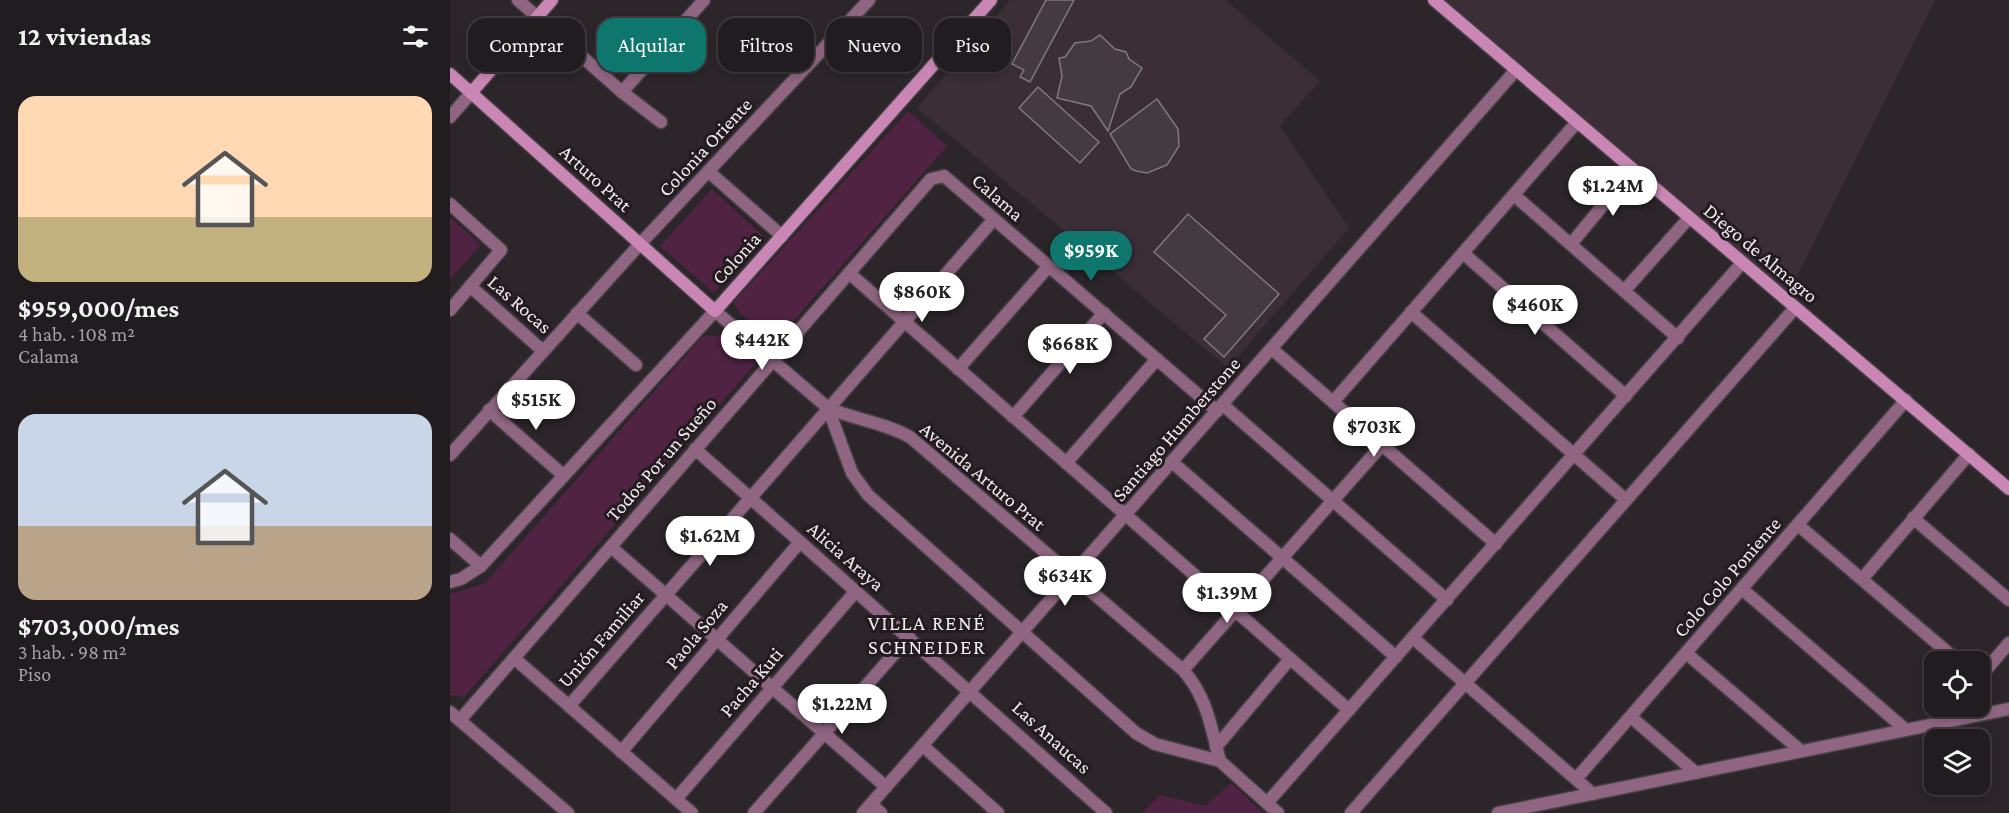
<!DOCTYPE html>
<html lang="es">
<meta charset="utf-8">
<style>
:root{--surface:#211c20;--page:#292529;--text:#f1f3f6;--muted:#a2a1a5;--line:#3e3a3e;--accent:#0f766e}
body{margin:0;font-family:"Crimson Pro",serif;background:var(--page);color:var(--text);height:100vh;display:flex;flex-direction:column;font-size:22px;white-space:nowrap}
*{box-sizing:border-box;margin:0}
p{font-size:20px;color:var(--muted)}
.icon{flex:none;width:33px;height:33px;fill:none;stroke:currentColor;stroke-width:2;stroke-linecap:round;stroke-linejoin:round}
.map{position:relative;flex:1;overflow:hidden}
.details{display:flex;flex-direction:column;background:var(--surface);width:450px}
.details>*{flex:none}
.top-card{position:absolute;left:18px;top:18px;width:570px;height:54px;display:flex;gap:12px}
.fabs{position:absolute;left:1474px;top:651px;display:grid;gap:12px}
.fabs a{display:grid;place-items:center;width:66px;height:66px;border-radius:12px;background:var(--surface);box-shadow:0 3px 9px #0003,0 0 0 2px var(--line);font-size:30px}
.price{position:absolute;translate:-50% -51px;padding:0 14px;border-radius:21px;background:#fff;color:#222;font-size:20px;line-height:39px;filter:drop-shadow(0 2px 3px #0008)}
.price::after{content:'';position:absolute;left:50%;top:36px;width:18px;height:14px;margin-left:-9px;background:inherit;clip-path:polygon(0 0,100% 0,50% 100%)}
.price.on{background:var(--accent);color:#fff}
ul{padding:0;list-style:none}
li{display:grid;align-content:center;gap:12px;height:318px;padding:0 18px}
li span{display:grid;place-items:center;height:186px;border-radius:18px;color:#555}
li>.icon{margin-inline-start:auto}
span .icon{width:108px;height:108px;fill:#fffc;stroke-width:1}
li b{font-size:26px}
h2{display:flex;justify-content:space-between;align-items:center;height:72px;padding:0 18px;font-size:26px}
.chip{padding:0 21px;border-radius:18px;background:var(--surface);box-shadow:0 3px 9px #0003,0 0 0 2px var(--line);font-size:21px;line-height:54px}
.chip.on{background:var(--accent);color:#fff}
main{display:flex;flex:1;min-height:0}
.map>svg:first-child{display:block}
.built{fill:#3b2e37}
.green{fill:#502343}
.building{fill:#433b40;stroke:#81787e;stroke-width:1.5}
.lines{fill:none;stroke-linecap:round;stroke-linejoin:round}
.street-casing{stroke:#474145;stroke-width:15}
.secondary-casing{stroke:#474145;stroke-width:15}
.street{stroke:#8f6581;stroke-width:12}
.secondary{stroke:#ca87b5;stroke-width:12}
.labels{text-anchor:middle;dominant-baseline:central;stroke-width:6;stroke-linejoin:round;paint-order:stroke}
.street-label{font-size:20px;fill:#efeaed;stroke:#231b20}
.neighbourhood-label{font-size:21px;letter-spacing:1.5px;fill:#efeaed;stroke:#231b20}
</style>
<main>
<section class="details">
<h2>12 viviendas<svg class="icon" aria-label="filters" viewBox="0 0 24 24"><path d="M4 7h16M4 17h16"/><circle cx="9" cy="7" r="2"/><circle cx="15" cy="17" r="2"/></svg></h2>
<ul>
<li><span style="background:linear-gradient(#ffd9b3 65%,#c2b280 0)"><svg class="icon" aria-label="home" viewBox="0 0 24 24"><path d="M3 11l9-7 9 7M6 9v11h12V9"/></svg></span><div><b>$959,000/mes</b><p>4 hab. · 108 m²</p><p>Calama</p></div></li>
<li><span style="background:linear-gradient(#c9d6e8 60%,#b9a48a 0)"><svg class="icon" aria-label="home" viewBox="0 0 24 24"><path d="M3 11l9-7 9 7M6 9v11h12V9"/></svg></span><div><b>$703,000/mes</b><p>3 hab. · 98 m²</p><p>Piso</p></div></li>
</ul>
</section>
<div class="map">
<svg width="1559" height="813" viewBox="0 0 1559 813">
<rect width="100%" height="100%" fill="#2c252a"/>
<g class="built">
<path d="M560 0H775L870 81 830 126 899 228 778 368 467 108Z"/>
<path d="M993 0H1485L1338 294Z"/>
</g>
<g class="green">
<path d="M458 111 497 146 325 342 290 313 283 303Z"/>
<path d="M262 189 314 237 264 293 210 246Z"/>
<path d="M1 218 31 245 0 279V220Z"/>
<path d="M273 335 306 363 14 697 0 695V594L35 583 253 336Z"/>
<path d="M781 783 813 813H692L710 795 755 806Z"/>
</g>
<g class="building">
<path d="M596 0H624L580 82 570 77 574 70 562 64Z"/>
<path d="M650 35 665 49 676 52 679 59 692 68 681 87 670 94 658 131 641 106 607 98 612 76 609 58 615 57 625 43 641 41Z"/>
<path d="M588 87 649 142 630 163 569 108Z"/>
<path d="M707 99 728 129 729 146 717 165 697 173 686 171 681 169 660 134Z"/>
<path d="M738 214 829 294 774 357 754 339 776 315 704 252Z"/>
</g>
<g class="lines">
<defs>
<g id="street">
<path d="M68 0 172 92 211 122"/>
<path d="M172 92 254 0"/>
<path d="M0 117 21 93"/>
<path d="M259 172 332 236"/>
<path d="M1064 195 1228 338"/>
<path d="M0 204 51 250 0 310"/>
<path d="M1121 244 1182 170"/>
<path d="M1013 253 1176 396"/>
<path d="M399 273 899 710"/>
<path d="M20 286 93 351"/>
<path d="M1174 291 1239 218"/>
<path d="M961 312 1176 500"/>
<path d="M127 313 186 365"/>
<path d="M822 349 1046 544"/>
<path d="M508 369 599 266"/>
<path d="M883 402 1127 122"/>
<path d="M773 405 997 600"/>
<path d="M378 408 402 473 418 495 686 733 705 744 770 761 828 813"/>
<path d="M39 410 113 475"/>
<path d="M563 417 654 313"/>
<path d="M245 449 656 813"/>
<path d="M0 455 190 244 419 0"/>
<path d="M722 462 946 657"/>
<path d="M616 463 707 359"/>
<path d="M1463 518 1559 600"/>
<path d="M1348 525 1509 662"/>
<path d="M0 539 31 566"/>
<path d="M161 547 436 787"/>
<path d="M1412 579 1519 454"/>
<path d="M0 582 11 579 31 566 265 311 378 408C406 420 433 422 460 437L733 670C757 697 761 727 770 761"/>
<path d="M1292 589 1456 730"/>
<path d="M963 638 1143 794"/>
<path d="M1236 653 1351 751"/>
<path d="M64 658 242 813"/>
<path d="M733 670 932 445"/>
<path d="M1530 677 1559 643"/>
<path d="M119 706 544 219"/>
<path d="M0 712 118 813"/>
<path d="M1181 717 1246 773"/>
<path d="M10 720 481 179 494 176 767 411"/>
<path d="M1490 723 1504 706"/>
<path d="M473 746 548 813"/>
<path d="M766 747 840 659"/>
<path d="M171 752 350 542"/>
<path d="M1126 779 1456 400"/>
<path d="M226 799 406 591"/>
<path d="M817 803 1292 263"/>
<path d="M421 804 431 813"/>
<path d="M304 813 459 637"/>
<path d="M413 813 1066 70"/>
<path d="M901 813 1345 308"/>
<path d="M1048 813 1559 709"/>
</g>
<g id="secondary">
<path d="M984 0 1559 489"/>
<path d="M0 74 265 311 541 0"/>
<path d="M21 93 102 0"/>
</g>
</defs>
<use href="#street" class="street-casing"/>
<use href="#secondary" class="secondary-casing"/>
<use href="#street" class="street"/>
<use href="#secondary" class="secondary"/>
</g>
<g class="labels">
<g class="street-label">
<text transform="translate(255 147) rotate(-47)">Colonia Oriente</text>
<text transform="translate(146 178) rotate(42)">Arturo Prat</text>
<text transform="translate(548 197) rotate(41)">Calama</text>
<text transform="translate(1311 253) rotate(40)">Diego de Almagro</text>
<text transform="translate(286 258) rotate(-48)">Colonia</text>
<text transform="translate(70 304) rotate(41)">Las Rocas</text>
<text transform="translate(726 429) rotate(-49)">Santiago Humberstone</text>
<text transform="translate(211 459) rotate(-49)">Todos Por un Sueño</text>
<text transform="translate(533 476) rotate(40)">Avenida Arturo Prat</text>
<text transform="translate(396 556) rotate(41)">Alicia Araya</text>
<text transform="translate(1277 577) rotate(-49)">Colo Colo Poniente</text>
<text transform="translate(246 634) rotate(-50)">Paola Soza</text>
<text transform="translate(151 639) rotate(-49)">Unión Familiar</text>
<text transform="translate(301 682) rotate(-49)">Pacha Kuti</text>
<text transform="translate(602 737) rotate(42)">Las Anaucas</text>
</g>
<g class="neighbourhood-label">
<text x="477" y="623">VILLA RENÉ<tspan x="477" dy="24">SCHNEIDER</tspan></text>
</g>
</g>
</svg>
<div class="fabs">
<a><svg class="icon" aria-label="locate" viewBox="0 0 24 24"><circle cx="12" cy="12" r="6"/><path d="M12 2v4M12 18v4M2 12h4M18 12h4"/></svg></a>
<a><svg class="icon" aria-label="layers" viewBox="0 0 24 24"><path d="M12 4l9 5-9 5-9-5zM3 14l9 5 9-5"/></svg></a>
</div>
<b class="price" style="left:1163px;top:217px">$1.24M</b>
<b class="price on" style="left:641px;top:282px">$959K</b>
<b class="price" style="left:472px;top:323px">$860K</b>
<b class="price" style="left:1085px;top:336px">$460K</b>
<b class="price" style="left:312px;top:371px">$442K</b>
<b class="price" style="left:620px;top:375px">$668K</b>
<b class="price" style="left:86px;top:431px">$515K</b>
<b class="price" style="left:924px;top:458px">$703K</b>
<b class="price" style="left:260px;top:567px">$1.62M</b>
<b class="price" style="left:615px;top:607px">$634K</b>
<b class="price" style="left:777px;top:624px">$1.39M</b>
<b class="price" style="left:392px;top:735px">$1.22M</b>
<div class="top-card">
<a class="chip">Comprar</a>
<a class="chip on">Alquilar</a>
<a class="chip">Filtros</a>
<a class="chip">Nuevo</a>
<a class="chip">Piso</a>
</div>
</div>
</main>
